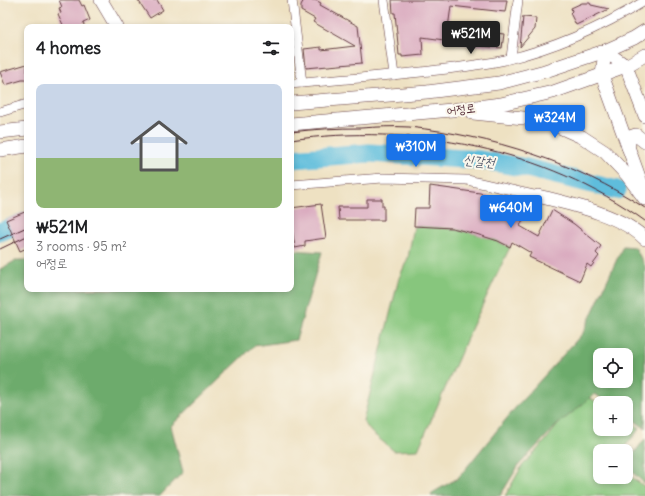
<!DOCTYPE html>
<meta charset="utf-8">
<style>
:root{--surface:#fff;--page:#f6f6f6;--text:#202124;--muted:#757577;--line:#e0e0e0;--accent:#1a73e8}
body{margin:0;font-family:Delius,"Poor Story",sans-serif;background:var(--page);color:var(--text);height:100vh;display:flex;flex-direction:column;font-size:15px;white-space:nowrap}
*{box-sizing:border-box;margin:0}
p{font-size:13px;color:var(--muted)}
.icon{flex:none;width:22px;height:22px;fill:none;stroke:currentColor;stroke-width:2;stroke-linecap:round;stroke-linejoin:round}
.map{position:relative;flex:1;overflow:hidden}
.panel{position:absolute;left:24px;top:24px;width:270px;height:268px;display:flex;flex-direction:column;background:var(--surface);border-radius:8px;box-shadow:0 2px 6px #0003}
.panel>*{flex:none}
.fabs{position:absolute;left:593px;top:348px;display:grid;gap:8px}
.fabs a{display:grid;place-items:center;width:40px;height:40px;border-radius:8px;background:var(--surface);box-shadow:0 2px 6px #0003;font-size:20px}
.price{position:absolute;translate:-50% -34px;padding:0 9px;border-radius:4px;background:var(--accent);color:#fff;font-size:13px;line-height:26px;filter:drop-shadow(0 1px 2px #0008)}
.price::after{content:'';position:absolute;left:50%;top:24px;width:12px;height:9px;margin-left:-6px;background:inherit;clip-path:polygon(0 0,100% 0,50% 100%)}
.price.selected{background:#222;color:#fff}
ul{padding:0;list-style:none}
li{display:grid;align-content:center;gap:8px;height:212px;padding:0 12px}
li+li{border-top:1px solid var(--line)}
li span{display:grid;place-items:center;height:124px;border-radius:8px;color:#555}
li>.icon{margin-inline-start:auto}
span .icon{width:72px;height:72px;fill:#fffc;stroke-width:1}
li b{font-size:17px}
h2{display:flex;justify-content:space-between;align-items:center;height:48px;padding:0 12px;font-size:17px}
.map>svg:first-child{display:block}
.green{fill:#87c67d;stroke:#687254}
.forest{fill:#6dab6c;stroke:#5c654c;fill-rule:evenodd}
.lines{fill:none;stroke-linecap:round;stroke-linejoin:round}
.river{stroke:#5ebddc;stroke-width:19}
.building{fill:#daacc0}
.street-casing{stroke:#633c42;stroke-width:10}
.secondary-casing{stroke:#633c42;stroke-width:14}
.street{stroke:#fff;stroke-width:9}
.secondary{stroke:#fff;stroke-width:13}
.tram{stroke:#4a1f2b;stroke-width:1}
.labels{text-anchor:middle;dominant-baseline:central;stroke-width:4;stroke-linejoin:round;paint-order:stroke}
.street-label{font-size:12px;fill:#4a1f2b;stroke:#fbf7ec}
.water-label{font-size:13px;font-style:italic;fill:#515669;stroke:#fbf7ec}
</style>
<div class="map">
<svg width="645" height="496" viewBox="0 0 645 496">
<rect width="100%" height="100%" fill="#fbf7ec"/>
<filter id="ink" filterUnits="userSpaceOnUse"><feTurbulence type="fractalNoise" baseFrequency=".025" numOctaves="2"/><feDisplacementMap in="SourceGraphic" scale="8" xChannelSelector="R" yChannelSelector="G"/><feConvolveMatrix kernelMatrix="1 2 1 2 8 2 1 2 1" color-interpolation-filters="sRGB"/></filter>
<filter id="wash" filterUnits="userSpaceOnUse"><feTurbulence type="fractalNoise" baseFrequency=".012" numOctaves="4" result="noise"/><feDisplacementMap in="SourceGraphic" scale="16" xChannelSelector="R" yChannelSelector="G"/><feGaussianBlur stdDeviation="0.9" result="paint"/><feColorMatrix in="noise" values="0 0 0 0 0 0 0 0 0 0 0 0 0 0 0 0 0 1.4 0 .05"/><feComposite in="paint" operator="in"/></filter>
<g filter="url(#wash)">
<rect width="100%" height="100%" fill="#eee1c2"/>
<g class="green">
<path d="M414 226C451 228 476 230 510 247L472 327 418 450 394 451 371 432 363 421 399 278 408 258Z"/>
<path d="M590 398 600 404V429H626V420L640 428 621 451H600V477H626V473L645 487V496H505L522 466 546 440 559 423Z"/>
</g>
<g class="forest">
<path d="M623 246 635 247 645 266V428L626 415V403H608L595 394 557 425 519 465 500 496H431L432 493 458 478 516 407 583 333ZM600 355H626V381H600Z"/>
<path d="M291 250 322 252 296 340 254 346 171 426 183 472 160 496H0V269L17 260H27V289H291Z"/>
<path d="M645 439V484L626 466V463Z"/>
</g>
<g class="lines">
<g class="river">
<path d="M291 159 369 153 480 160 527 168 617 190"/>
<path d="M0 232 27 221"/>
</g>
</g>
<g id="blocks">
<g class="building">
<path d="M59 0H79L82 6 84 5 90 20 83 23 85 27H64L58 14 61 13 59 8 62 7Z"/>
<path d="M138 0H157L163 10 150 18Z"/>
<path d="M304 0H315L321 3 320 5 358 26 362 63 306 68 304 49 321 47V50L355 46 313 22 315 19 301 11V5Z"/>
<path d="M392 0H507L505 12 451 6 448 28 504 34 502 48 459 44V42L422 37 423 55 402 57V55H399L395 13H393Z"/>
<path d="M582 3H590L591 5 609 9 576 25 570 13 572 11 571 8Z"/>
<path d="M523 17 536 18 535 29 520 47Z"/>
<path d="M27 64V80H22L5 85 0 72Z"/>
<path d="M430 186 480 193 523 208 527 210 520 226 539 237 552 210 574 224 601 246 596 253 599 256 591 267 587 264 580 281 529 257 531 253 512 242 510 247 498 241 476 234 452 228 414 226 415 208H429Z"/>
<path d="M367 199H382V206H384V220H339L338 207H367Z"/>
<path d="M321 204 326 238 305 241V246L295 248 291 222V208Z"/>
<path d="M27 211V248L20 251 6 220Z"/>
</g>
</g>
</g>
<g filter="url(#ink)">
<use href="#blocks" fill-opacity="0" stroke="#633c42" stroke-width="1"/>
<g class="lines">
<defs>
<g id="street">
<path d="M292 0 302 83"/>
<path d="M384 0 394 75"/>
<path d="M511 58 518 0"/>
<path d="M291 84C337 80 384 76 430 71 455 68 481 65 505 60 555 48 602 27 645 1"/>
<path d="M0 112 27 104"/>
<path d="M291 185 383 178 467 180 538 196"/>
</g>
<g id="secondary">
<path d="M101 0 117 27"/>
<path d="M605 51 602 75 643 188"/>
<path d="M605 51 626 66 645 116"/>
<path d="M291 103 427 92 499 83 545 71 605 51 634 38 645 31"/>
<path d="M473 113 544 120 582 137 605 152 627 175 645 199"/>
<path d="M291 124 452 110 501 104 553 92 626 66 645 55"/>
<path d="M0 132 27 129"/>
<path d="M628 147 630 137 636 135 645 142"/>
<path d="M0 150 27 146"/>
<path d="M538 196C570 204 622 215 645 239"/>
</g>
</defs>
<use href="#street" class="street-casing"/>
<use href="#secondary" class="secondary-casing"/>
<use href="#street" class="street"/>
<use href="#secondary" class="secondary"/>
<g class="tram">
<path d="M291 132C314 129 337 128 361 128 376 127 393 126 409 127 492 136 575 162 645 208"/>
<path d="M291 140C411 122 546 149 645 221"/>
<path d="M0 239 27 227"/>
<path d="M0 249 27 236"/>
</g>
</g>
</g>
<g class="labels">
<g class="street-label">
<text transform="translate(461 109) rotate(-7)">어정로</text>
</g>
<g class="water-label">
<text transform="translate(479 161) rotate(6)">신갈천</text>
</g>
</g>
</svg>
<div class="fabs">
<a><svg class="icon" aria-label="locate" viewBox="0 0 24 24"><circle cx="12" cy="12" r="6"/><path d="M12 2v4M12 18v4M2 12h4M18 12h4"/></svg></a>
<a>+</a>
<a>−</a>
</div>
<b class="price selected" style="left:471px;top:55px">₩521M</b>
<b class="price" style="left:555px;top:139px">₩324M</b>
<b class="price" style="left:416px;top:168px">₩310M</b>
<b class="price" style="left:511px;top:229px">₩640M</b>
<section class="panel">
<h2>4 homes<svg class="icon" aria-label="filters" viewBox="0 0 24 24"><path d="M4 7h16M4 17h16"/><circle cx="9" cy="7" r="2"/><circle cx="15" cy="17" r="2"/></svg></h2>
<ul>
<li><span style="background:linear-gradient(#c9d6e8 60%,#8fb573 0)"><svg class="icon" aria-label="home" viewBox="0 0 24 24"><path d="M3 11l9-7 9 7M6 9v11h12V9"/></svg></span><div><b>₩521M</b><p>3 rooms · 95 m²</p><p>어정로</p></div></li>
</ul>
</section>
</div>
